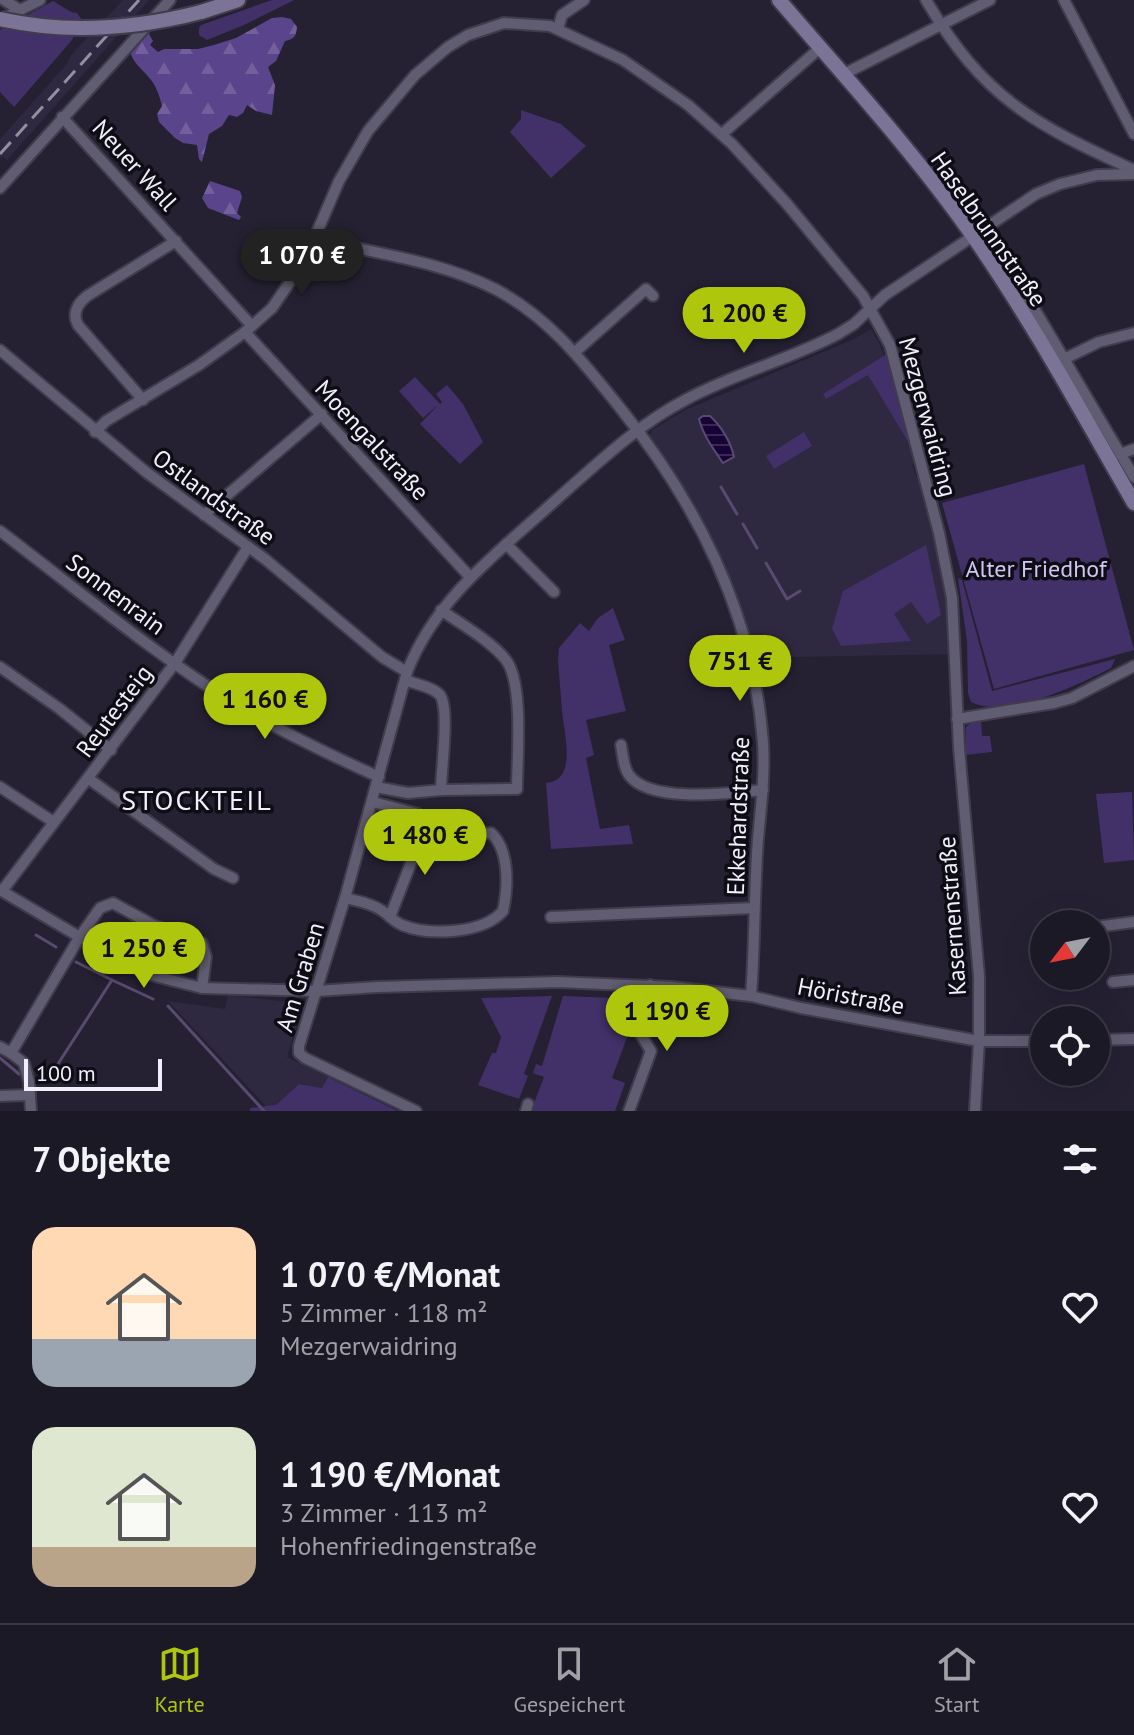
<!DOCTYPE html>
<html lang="de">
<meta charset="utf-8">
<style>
:root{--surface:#1c1926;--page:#25222e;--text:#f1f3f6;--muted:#a0a0a7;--line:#3a3843;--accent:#aec60c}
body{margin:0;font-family:"PT Sans",sans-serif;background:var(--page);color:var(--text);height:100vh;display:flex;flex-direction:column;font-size:30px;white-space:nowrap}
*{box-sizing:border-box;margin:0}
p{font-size:26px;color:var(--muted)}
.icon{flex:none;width:44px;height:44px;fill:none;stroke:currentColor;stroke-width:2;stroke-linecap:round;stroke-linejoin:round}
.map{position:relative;height:1111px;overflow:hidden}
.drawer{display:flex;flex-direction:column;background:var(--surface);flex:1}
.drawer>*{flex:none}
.needle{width:52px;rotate:238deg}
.fabs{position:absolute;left:1030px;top:910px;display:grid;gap:16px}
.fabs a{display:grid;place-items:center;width:80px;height:80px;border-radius:50%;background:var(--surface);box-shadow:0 8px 32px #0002,0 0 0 2px var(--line);font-size:40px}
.scale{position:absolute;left:24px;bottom:20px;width:138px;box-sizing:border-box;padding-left:8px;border:4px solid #f1effb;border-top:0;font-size:22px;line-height:28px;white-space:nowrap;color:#f1effb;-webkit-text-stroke:6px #0e0c14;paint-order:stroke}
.price{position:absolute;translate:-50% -68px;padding:0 18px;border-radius:28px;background:var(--accent);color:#111;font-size:26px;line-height:52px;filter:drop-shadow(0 2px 4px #0008)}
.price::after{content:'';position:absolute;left:50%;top:48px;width:24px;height:18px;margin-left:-12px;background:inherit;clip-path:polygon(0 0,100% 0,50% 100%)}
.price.active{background:#222;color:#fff}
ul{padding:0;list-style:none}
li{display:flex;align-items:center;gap:24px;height:200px;padding:0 32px}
li span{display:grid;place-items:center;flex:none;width:224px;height:160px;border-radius:24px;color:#555}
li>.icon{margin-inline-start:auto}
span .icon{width:96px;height:96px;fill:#fffc;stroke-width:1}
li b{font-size:34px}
h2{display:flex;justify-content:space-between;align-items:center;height:96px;padding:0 32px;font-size:34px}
.dock{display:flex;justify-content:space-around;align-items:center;height:112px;border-top:2px solid var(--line);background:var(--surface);font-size:22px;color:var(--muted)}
.dock a{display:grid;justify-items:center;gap:4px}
.dock .active{color:var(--accent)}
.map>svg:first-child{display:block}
.built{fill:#2f2841}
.green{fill:#423069}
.forest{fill:url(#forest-firs)}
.water{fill:url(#water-rules);stroke:#594a71;stroke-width:2}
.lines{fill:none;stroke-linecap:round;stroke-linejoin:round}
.stream{stroke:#594a71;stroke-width:3}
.street-casing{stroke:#413c4c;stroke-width:14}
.secondary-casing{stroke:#413c4c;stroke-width:18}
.street{stroke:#605c71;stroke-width:10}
.secondary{stroke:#7c7497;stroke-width:14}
.rail{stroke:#928f9e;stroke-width:3;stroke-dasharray:16 8;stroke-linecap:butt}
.secondary-bridge-casing{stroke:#413c4c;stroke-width:18;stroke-linecap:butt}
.secondary-bridge{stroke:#7c7497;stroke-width:14}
.labels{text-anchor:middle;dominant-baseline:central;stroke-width:7;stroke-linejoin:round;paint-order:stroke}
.street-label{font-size:24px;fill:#f1effb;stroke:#0e0c14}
.park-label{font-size:24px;fill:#d0c7f0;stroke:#0e0c14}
.quarter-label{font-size:28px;letter-spacing:2px;fill:#f1effb;stroke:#0e0c14}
</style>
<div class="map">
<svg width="1134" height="1111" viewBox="0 0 1134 1111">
<defs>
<pattern id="forest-firs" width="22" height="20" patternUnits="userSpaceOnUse" patternTransform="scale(2)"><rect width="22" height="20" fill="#5a448b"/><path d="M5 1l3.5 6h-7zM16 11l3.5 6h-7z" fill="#725f9c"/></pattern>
<pattern id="water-rules" width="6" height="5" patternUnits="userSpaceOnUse" patternTransform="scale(2)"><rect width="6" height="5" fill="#180336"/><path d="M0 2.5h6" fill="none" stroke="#3a2854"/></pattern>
</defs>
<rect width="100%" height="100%" fill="#252133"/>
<g class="built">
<path d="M123 0H149L7 160 3 156 0 159V139L66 65 71 55Z"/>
<path d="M871 329 879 343 901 400 921 462 912 464 916 477 924 475 942 545 956 654 795 657 755 663 741 615 649 439 652 430 685 410 852 340Z"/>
<path d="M228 995 304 1004 287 1057 328 1077 322 1088 299 1084 276 1105 267 1107 168 1001 225 1009Z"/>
</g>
<g class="green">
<path d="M272 0H294L244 25 207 40 199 35V28L201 25Z"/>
<path d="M53 1 71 12 77 13 82 20 72 40 14 107 0 92V30Z"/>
<path d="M521 110 561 124 586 146 551 178 510 132 521 119Z"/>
<path d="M890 352 913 438 907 440 868 375 826 399 823 394Z"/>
<path d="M415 377 440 404 442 402 436 394 447 385 463 404 483 442 460 464 420 424 438 405 423 418 399 391Z"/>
<path d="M804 432 812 446 774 469 766 456Z"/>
<path d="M1084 464 1134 650 994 689 942 503Z"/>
<path d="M926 545 941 615 927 624 911 602 894 614 911 641 841 646 832 629 843 591Z"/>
<path d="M958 578 962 580 992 691 1115 659 1111 668C1078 685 1006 720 971 702L968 693 967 641Z"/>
<path d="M613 608 625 640 609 645 626 711 586 720 594 755 586 758 600 829 629 825 633 844 551 849 546 783C578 781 564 733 562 711 561 694 559 677 558 659L559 648 580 623 589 631 598 618Z"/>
<path d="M981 719 982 736H990L992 752 965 755 966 727 975 720Z"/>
<path d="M1132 792 1134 860 1104 863 1096 794Z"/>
<path d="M552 996 524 1074 528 1076 519 1099 478 1085 492 1053H496L501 1037 481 998Z"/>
<path d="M563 996 641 999 612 1078 625 1083 615 1111H531L544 1077 533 1073 536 1064 542 1066Z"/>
<path d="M328 1077 398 1111H250V1108L276 1105 299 1084 322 1088Z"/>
</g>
<g class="forest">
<path d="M282 17 291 19 297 27C296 36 295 39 285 41L276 61 268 67 275 85 272 115 256 111 247 105 243 113 237 117 229 115 222 126 209 134 202 162 199 159 197 145 183 143 175 138 159 122 157 114 162 106C160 98 157 87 151 80 143 69 133 64 130 51L140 35 149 34 153 41 150 45 158 52 164 49H198L214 45 236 38 272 18Z"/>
<path d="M210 181 240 191 242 197 237 213 241 217 239 220 208 208 202 198Z"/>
</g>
<path class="water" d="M703 416H710C721 426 731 442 734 457L723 463C714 450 703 435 699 419Z"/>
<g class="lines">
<g class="stream">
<path d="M721 487 737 514"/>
<path d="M743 524 757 548"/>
<path d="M766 563 787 599 800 591"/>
<path d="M36 935 56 947"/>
<path d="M76 962 112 980"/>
<path d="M168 1006 264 1111"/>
<path d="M0 1058 19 1074"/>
<path d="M48 1071 56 1067 112 980 153 999"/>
</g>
<defs>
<g id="street">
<path d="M4 0 20 10"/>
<path d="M926 0C984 99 1034 124 1134 170"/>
<path d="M1064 0 1134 134"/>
<path d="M2 19 40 0"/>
<path d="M558 29 562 15 584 0"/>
<path d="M842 75 990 0"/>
<path d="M62 117 252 326"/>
<path d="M722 134 820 48"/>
<path d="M0 188 170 0"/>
<path d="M314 239C374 253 440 261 495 289 549 317 583 362 621 409 698 505 754 618 763 743 765 775 761 807 758 839 754 892 755 944 751 996"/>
<path d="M996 244 1134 477"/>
<path d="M245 332 470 577"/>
<path d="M0 350 146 472 265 559 382 657 407 672"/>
<path d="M575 352 646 289 653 296"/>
<path d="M1064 359 1099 342 1134 333"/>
<path d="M143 400 78 325C72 314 77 304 87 296L176 241"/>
<path d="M95 432 106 421 199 365 245 332 272 308 305 260 339 181 368 131 415 75 448 47 468 35 504 23 550 26 623 60 688 105 732 144 787 204 863 296 890 345 939 533 952 598 959 748 979 976V1041L975 1111"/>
<path d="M1120 454 1134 449"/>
<path d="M204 515 322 414"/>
<path d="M0 531C78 590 154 654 237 705 283 733 330 755 379 777"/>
<path d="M506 544 554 592"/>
<path d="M0 667 60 709 111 750"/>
<path d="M405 680C415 684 433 687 440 695 450 709 441 770 441 790"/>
<path d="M957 719 1054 703 1072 698 1134 666"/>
<path d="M621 745C623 755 623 767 629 775 650 804 732 793 763 790"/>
<path d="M89 779 214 869 233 878"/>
<path d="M0 787 52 821"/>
<path d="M376 787 408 793 441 790 517 789C517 758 524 684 506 660 490 640 462 625 441 610"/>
<path d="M0 890 122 962 151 975 202 988 316 991 377 987 558 982 672 987 751 996 801 1008 979 1041H1044"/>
<path d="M2 891 175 663 248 547"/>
<path d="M345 898C357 901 371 903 381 910 388 914 394 922 402 925 429 936 483 934 503 911 508 888 510 850 491 833L437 835 418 814 373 802"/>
<path d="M390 917 426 824"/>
<path d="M551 917 754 908"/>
<path d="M1096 927 1134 922"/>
<path d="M1113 982 1134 980"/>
<path d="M1096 1040 1134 1039"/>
<path d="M0 1047 11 1053 79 938 100 908 113 903 153 925 202 943 206 957 202 988"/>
<path d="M11 1053 24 1063 29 1082 31 1111"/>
<path d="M0 1096 30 1095"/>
<path d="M416 1111 305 1058 299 1053V1046L345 898 407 672C436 597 500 551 557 499 599 462 637 425 687 399 735 373 789 360 838 334L854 324 885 295 1036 194 1060 184 1097 175 1134 174"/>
<path d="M526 1111 528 1104"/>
<path d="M629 1111 651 1051 637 1028 650 985"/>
</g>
<g id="secondary">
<path d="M779 0C845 77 915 153 973 236 1032 321 1082 413 1134 503"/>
<path d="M201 12 238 0"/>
</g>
</defs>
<use href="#street" class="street-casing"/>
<use href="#secondary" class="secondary-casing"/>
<use href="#street" class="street"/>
<use href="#secondary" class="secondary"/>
<path class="rail" d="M0 154 139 0"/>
<defs>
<path id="secondary-bridge" d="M0 19C67 34 135 29 201 12"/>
</defs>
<use href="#secondary-bridge" class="secondary-bridge-casing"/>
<use href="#secondary-bridge" class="secondary-bridge"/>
</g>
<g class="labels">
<g class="street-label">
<text transform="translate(135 165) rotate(48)">Neuer Wall</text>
<text transform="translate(989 229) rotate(55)">Haselbrunnstraße</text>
<text transform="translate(928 417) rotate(75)">Mezgerwaidring</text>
<text transform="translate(372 440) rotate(47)">Moengalstraße</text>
<text transform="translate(214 497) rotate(36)">Ostlandstraße</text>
<text transform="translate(116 594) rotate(37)">Sonnenrain</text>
<text transform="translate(114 711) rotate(-53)">Reutesteig</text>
<text transform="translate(738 816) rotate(-88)">Ekkehardstraße</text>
<text transform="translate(952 916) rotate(-94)">Kasernenstraße</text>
<text transform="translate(300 977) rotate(-73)">Am Graben</text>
<text transform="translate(851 996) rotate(11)">Höristraße</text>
</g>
<g class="park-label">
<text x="1036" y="568">Alter Friedhof</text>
</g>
<g class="quarter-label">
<text x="197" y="799">STOCKTEIL</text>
</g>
</g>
</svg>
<div class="fabs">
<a><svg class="needle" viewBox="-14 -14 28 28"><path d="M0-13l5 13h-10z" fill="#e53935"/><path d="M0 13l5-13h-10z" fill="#a0a0a7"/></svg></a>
<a><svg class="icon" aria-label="locate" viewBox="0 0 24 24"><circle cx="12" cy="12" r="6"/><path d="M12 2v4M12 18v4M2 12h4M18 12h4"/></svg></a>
</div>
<div class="scale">100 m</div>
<b class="price active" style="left:302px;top:297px">1 070 €</b>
<b class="price" style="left:744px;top:355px">1 200 €</b>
<b class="price" style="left:740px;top:703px">751 €</b>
<b class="price" style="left:265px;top:741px">1 160 €</b>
<b class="price" style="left:425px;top:877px">1 480 €</b>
<b class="price" style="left:144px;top:990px">1 250 €</b>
<b class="price" style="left:667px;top:1053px">1 190 €</b>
</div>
<section class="drawer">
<h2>7 Objekte<svg class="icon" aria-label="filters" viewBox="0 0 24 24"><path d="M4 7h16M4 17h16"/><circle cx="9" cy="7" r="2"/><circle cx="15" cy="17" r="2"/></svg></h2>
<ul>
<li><span style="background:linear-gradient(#ffd9b3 70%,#9aa5b1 0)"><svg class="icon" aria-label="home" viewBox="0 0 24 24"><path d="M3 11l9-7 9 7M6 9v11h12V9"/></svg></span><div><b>1 070 €/Monat</b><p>5 Zimmer · 118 m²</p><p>Mezgerwaidring</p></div><svg class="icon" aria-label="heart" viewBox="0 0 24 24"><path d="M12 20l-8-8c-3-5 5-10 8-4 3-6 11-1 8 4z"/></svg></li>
<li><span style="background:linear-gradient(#dfe7d0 75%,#b9a48a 0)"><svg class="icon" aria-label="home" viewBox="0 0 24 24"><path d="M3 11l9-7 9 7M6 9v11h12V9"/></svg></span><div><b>1 190 €/Monat</b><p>3 Zimmer · 113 m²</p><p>Hohenfriedingenstraße</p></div><svg class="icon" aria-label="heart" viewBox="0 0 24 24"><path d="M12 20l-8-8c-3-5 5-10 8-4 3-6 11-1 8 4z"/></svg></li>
</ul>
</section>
<nav class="dock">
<a class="active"><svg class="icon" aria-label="map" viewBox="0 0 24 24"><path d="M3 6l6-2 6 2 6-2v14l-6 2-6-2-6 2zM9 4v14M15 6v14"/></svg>Karte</a>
<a><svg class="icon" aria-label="saved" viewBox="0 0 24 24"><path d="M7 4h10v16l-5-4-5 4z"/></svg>Gespeichert</a>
<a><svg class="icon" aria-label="home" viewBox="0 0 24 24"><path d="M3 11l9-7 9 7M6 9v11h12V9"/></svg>Start</a>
</nav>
